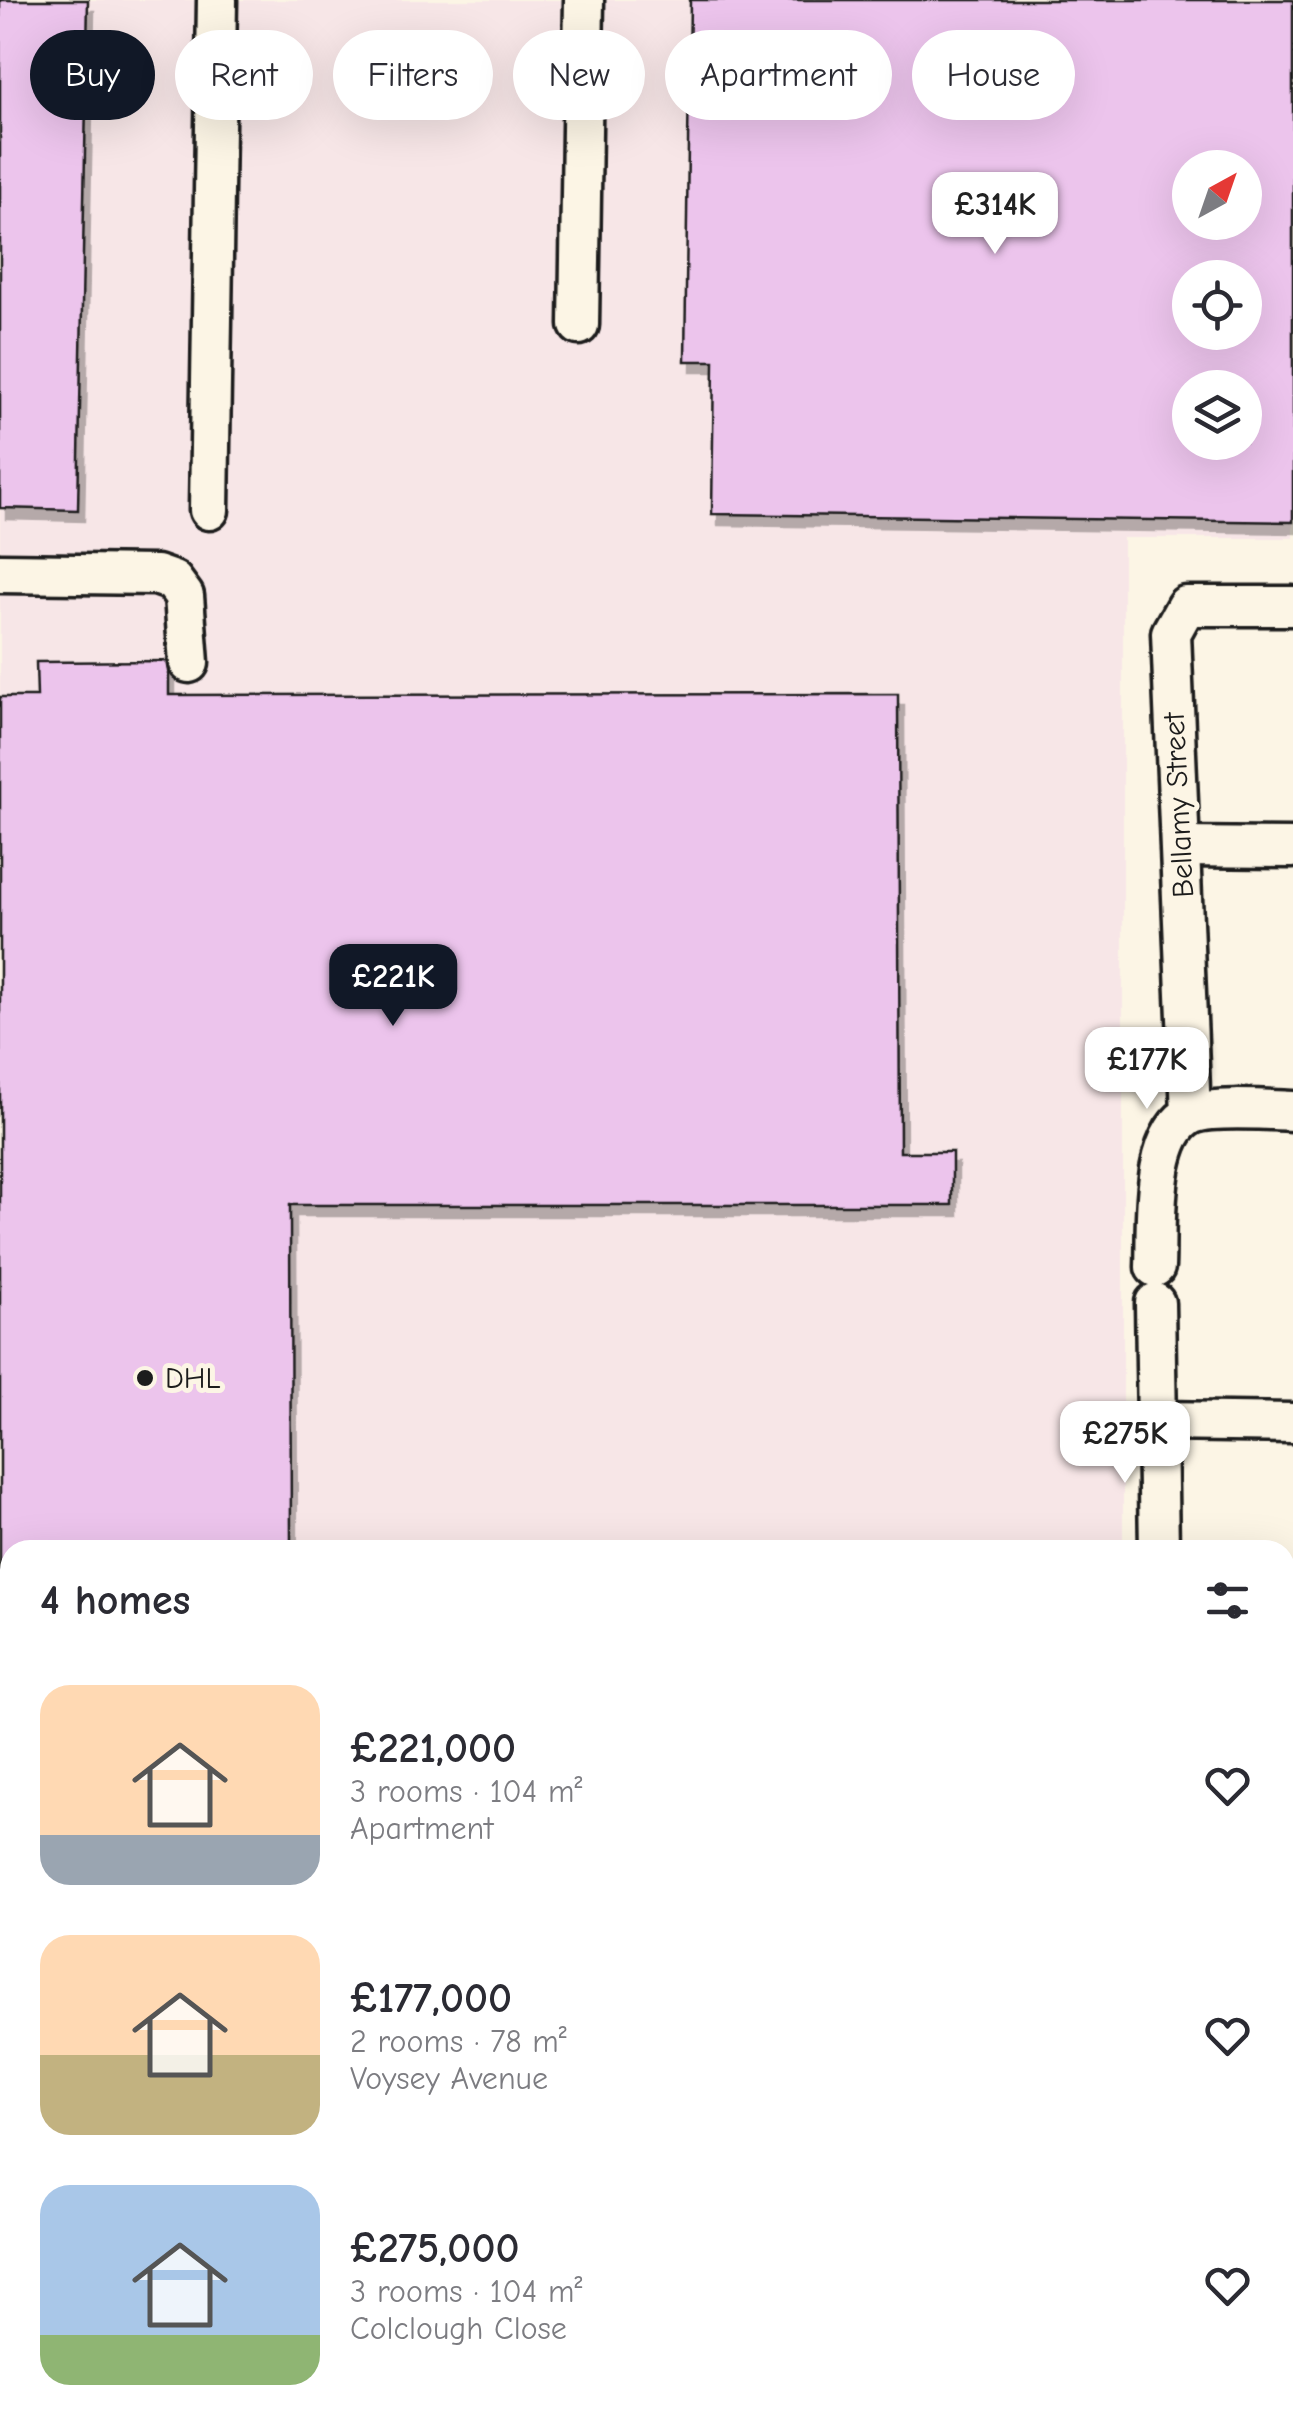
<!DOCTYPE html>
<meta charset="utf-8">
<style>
:root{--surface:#fff;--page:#f2f2f3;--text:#2b2b33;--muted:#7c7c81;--accent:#111827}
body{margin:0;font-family:"Comic Neue",sans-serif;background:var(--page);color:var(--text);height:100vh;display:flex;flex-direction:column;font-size:38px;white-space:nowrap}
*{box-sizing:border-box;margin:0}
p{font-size:32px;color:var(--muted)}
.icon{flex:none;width:55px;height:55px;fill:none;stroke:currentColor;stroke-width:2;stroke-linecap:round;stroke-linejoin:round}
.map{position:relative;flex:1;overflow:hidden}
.panel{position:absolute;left:0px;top:1540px;width:1295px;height:892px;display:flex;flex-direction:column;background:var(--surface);border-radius:30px 30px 0 0;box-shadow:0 10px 40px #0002}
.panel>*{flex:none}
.guide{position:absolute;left:30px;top:30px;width:1235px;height:90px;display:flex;gap:20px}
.needle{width:65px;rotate:40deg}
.controls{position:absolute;left:1172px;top:150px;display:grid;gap:20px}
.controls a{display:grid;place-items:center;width:90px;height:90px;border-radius:50%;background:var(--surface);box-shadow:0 10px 40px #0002;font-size:50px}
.price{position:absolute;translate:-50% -85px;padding:0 22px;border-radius:20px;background:#fff;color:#222;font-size:32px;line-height:65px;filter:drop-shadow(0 2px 5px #0008)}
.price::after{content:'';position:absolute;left:50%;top:60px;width:30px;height:22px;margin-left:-15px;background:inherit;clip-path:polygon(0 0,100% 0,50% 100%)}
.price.current{background:var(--accent);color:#fff}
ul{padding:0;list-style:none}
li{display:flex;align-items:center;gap:30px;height:250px;padding:0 40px}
li span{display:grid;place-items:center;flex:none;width:280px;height:200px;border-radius:30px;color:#555}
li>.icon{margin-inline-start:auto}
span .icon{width:120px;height:120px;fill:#fffc;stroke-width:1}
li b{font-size:42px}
h2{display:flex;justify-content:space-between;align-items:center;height:120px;padding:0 40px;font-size:42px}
.tag{padding:0 35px;border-radius:45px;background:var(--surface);box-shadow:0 10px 40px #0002;font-size:35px;line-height:90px}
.tag.current{background:var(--accent);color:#fff}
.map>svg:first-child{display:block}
.built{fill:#f7e6e7;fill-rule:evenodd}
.green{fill:#aae7ae;stroke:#638265;stroke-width:2.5}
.building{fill:#ecc4ec;stroke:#1c1c1c;stroke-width:2.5;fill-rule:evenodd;filter:url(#shadow)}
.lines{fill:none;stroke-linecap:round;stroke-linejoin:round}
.minor-casing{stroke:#1c1c1c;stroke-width:45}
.major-casing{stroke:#1c1c1c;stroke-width:55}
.minor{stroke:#fcf5e5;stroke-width:38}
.major{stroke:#fcf5e5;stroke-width:48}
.poi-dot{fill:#1c1c1c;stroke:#fcf5e5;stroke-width:4}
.labels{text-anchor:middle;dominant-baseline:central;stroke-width:10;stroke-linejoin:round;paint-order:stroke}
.street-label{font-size:30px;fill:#1c1c1c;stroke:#fcf5e5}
.poi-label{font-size:30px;fill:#1c1c1c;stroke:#fcf5e5;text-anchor:start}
</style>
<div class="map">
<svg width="1293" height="2432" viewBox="0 0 1293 2432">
<defs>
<filter id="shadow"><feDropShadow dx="6" dy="11" stdDeviation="0" flood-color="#0004"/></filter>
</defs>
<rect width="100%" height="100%" fill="#fcf5e5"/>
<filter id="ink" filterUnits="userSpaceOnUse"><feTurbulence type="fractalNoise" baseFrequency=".01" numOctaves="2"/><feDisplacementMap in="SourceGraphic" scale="20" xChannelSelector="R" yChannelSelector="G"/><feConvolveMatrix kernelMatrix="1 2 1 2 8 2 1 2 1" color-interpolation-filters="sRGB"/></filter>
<g filter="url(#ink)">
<path class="built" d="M0 0H1293V538H1123V1550H10V2108H0ZM1190 168H1245V222H1190ZM1190 278H1245V332H1190ZM1190 388H1245V442H1190Z"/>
<g class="green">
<rect x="0" y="1948" width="10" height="160"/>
<path d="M1285 2022 1293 2024V2099H1285Z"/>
<path d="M1293 2209V2432H1272L1262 2423 1285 2422V2210Z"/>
<path d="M0 2236 10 2240V2422H344L352 2432H0Z"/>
<path d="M496 2423 1180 2422 1187 2432H492Z"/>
</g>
<g class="building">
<path d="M0 0H88L78 510 0 508Z"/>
<path d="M690 0H1293V522L712 514 714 361H685ZM1190 168H1245V222H1190ZM1190 278H1245V332H1190ZM1190 388H1245V442H1190Z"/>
<path d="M169 661V695L898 694 900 1152H952V1205H290L291 1550H10V1883H0V697H37L36 662Z"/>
</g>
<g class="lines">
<defs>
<g id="minor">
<path d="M579 325 584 0"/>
<path d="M209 510 217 0"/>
<path d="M0 573 156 575 173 581 184 596 189 663"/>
<path d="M1181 847 1293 848"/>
<path d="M1191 1114 1171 633 1186 606H1293"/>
<path d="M1155 1267C1157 1227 1149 1134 1192 1114 1212 1106 1270 1110 1293 1111"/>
<path d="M1155 1303 1159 1550"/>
<path d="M1158 1421 1293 1423"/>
<path d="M1285 1965 1293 1969"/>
<path d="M402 2422 408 2432"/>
<path d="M1229 2422 1239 2432"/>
<path d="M441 2432 444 2422"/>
</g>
<g id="major">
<path d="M1285 2116H1293"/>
<path d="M0 2133 10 2134"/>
<path d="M1285 2164 1293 2162"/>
<path d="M0 2187 10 2189"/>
</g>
</defs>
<use href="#minor" class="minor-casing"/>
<use href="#major" class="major-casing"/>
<use href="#minor" class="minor"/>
<use href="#major" class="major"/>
</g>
</g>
<circle class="poi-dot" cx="145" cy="1378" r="10"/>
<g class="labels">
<g class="street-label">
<text transform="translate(1179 805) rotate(-93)">Bellamy Street</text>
</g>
<g class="poi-label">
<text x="165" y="1378">DHL</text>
</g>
</g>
</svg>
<div class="controls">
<a><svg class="needle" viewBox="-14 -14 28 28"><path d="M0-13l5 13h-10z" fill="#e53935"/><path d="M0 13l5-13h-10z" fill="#7c7c81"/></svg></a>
<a><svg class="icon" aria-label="locate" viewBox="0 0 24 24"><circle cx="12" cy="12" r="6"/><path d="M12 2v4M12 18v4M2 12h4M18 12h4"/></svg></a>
<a><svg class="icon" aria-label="layers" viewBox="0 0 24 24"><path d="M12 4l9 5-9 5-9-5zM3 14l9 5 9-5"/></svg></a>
</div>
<b class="price" style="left:995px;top:257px">£314K</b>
<b class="price current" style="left:393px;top:1029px">£221K</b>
<b class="price" style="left:1147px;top:1112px">£177K</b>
<b class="price" style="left:1125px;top:1486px">£275K</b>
<div class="guide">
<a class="tag current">Buy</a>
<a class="tag">Rent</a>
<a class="tag">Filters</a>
<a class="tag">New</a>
<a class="tag">Apartment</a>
<a class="tag">House</a>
</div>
<section class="panel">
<h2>4 homes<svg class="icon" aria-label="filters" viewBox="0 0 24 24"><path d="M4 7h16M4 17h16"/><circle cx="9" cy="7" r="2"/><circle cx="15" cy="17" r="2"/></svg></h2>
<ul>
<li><span style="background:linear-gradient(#ffd9b3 75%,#9aa5b1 0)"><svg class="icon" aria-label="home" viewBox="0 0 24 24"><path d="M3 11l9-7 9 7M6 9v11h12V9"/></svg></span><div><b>£221,000</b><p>3 rooms · 104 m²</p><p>Apartment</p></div><svg class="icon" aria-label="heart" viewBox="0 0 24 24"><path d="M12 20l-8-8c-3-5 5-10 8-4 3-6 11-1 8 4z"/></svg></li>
<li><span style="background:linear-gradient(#ffd9b3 60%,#c2b280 0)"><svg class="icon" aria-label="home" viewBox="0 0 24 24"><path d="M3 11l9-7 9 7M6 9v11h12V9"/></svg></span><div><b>£177,000</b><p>2 rooms · 78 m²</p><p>Voysey Avenue</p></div><svg class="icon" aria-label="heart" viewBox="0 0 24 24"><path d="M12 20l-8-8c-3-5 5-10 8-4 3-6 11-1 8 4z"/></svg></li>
<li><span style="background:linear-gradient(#a9c7e8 75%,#8fb573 0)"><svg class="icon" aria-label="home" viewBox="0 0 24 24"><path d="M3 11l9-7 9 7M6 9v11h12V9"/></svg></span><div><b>£275,000</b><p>3 rooms · 104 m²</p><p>Colclough Close</p></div><svg class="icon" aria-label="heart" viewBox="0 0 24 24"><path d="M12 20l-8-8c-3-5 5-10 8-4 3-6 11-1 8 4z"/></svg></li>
</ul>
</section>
</div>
